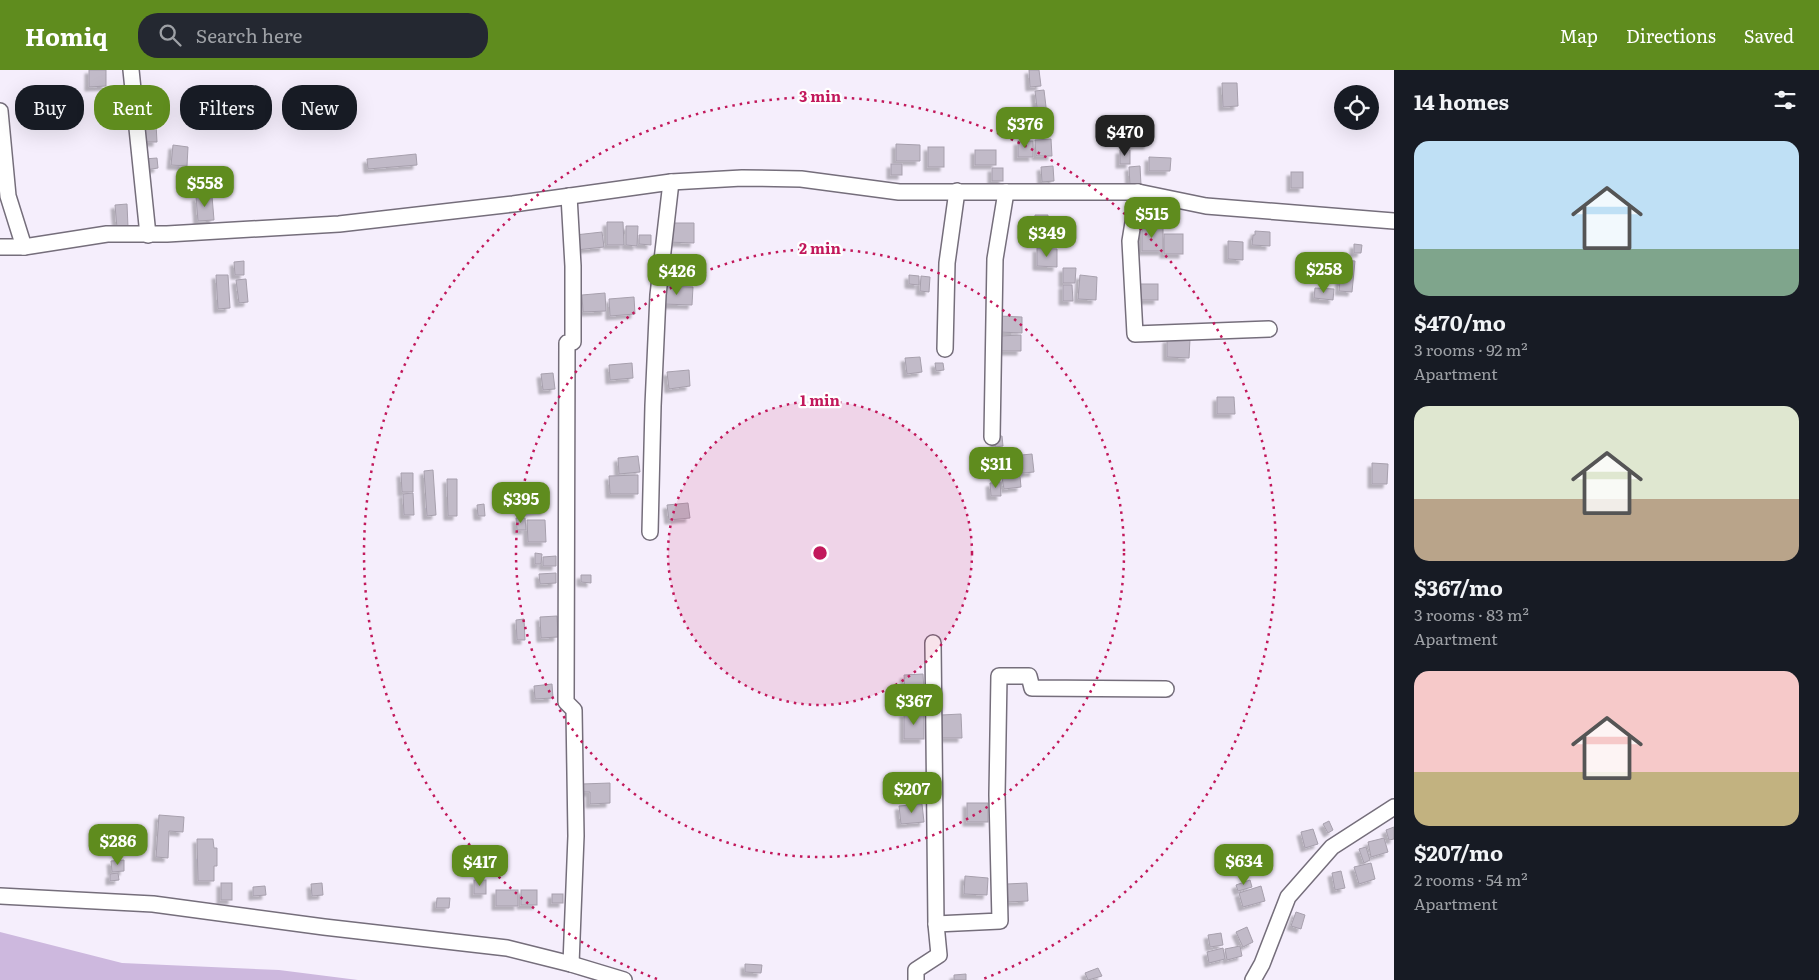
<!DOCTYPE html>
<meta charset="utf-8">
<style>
:root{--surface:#171b24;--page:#242831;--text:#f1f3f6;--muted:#9ea1a6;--accent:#5f8c1e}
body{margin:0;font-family:Literata,serif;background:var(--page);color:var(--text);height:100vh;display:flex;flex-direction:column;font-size:19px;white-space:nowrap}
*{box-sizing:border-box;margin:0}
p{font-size:16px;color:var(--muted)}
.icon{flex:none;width:28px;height:28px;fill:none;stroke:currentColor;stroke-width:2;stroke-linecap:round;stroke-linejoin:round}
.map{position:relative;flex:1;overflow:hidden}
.panel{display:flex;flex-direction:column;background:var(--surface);width:425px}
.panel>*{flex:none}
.hud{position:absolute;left:15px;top:15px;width:475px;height:45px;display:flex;gap:10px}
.buttons{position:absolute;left:1334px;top:15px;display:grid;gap:10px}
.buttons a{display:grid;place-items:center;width:45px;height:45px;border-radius:50%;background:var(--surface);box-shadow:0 5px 20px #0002;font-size:25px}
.price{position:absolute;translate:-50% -42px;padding:0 11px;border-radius:10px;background:var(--accent);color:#fff;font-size:16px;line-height:32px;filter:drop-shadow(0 1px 2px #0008)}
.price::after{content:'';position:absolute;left:50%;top:30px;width:15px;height:11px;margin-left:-8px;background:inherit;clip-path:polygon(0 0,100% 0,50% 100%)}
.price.selected{background:#222;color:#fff}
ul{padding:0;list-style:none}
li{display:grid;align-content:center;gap:10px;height:265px;padding:0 20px}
li span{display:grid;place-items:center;height:155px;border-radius:15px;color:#555}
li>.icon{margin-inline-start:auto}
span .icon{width:90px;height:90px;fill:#fffc;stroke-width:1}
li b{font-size:21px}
h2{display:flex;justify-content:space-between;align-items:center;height:60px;padding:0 20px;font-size:21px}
.chip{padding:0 18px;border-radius:20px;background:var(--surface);box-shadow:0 5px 20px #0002;font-size:18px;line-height:45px}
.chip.selected{background:var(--accent);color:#fff}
header{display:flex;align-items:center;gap:30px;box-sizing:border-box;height:70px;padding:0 25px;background:var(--accent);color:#fff}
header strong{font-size:24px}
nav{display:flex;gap:28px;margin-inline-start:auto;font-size:18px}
.search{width:350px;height:45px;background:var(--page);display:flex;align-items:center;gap:12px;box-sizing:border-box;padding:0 18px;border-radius:20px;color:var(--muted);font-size:19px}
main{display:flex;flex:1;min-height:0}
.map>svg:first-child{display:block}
.forest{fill:#cdb8de}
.building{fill:#c1bac8;stroke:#a7a0ad;filter:url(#shadow)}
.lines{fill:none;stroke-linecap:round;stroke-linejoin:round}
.minor-casing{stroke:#756e7b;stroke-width:18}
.minor{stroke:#fff;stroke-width:15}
.ring{fill:none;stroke:#c2185b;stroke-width:2.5;stroke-dasharray:2.5 5}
.centre{fill:#c2185b;stroke:#fff;stroke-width:2.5}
.ring-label{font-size:15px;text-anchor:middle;font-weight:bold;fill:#c2185b;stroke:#fff;stroke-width:4.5;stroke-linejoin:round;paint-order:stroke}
</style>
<header>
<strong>Homiq</strong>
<div class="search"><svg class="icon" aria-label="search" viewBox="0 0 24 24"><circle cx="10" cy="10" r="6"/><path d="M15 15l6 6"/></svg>Search here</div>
<nav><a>Map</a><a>Directions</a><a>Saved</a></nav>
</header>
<main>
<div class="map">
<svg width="1394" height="910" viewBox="0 0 1394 910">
<defs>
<filter id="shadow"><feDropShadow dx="-4" dy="4" stdDeviation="1" flood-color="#0004"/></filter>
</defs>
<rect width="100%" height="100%" fill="#f5eefc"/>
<path class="forest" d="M0 862 122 893 279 900 358 910H0Z"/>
<g class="building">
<path d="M89 0H106V16L89 17Z"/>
<path d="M1029 0H1039L1041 16 1030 17Z"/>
<path d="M1222 13H1237L1238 36 1223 37Z"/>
<path d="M1044 20 1047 45 1038 46 1035 21Z"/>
<path d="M1129 46 1130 60 1113 61 1112 47Z"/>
<path d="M145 53H156L157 72H145Z"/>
<path d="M1147 59 1148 75H1132V60Z"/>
<path d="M1051 69 1052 86H1036L1035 70Z"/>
<rect x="1018" y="71" width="15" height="16"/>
<path d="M896 74 920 75V91H896Z"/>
<path d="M173 75 188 77 187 96 171 95Z"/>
<rect x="928" y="77" width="16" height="20"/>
<rect x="975" y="80" width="21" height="15"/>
<rect x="1120" y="80" width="10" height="14"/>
<path d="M416 84 417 95 368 99 367 89Z"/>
<path d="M1149 87 1171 88 1170 101H1149Z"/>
<path d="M157 88 158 98 146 100 144 89Z"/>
<rect x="891" y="94" width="11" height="11"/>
<path d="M1053 96 1054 111 1042 112 1041 97Z"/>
<path d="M1140 96 1141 115 1130 116 1129 97Z"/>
<path d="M207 98 209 114 194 116 192 100Z"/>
<rect x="992" y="98" width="11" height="13"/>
<rect x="1291" y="102" width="12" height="16"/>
<path d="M212 126 214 150 198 151 196 127Z"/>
<path d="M127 134 128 157 117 158 115 135Z"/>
<path d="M1035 145H1048V168L1034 167Z"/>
<path d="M607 152H623L624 175H607Z"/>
<path d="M667 153H694V173L666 172Z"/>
<path d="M626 156H638L637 176 626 175Z"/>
<rect x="1142" y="157" width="21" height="24"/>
<path d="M1255 161 1270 162V176L1252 175 1253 165H1255Z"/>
<path d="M602 162 604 177 576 180 575 165Z"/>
<rect x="1164" y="164" width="19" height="20"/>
<path d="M639 165H651V175L639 174Z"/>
<path d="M1228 171 1243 172V190L1228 189Z"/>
<path d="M1354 174 1362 175 1361 183H1354Z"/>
<path d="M1037 178 1057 179V197L1037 196Z"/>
<path d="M1342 190 1355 191 1352 222 1339 221Z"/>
<path d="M244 191V205H235L234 192Z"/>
<path d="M1063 198H1076L1075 213H1063Z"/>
<path d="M216 205H228L230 238 218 239Z"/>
<path d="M909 205 919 206V215L909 214Z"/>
<path d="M1080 205 1097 207 1096 230 1078 229Z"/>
<path d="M921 206 930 207 929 222 920 221Z"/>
<path d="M246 209 248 232 239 233 236 210Z"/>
<rect x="1138" y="214" width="20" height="16"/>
<path d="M1063 215H1072L1073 231H1063Z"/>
<path d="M663 216 693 217 692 235 662 234Z"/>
<path d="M1315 218 1334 219 1333 230 1314 228Z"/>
<path d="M605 223 606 241 583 242 582 225Z"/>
<path d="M634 227 635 244 610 246 609 229Z"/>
<path d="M999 246 1022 247V263L999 262Z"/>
<path d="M1021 265V281H1000V266Z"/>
<path d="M1167 269H1190L1189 288 1167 287Z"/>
<path d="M920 287 922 302 907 304 905 288Z"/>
<path d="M632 293 633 308 610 310 609 295Z"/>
<path d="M935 293H943L944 300 936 301Z"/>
<path d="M689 300 690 316 669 319 667 302Z"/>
<path d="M553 303 555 319 543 320 541 304Z"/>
<path d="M1217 327H1234L1235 344H1217Z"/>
<path d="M1002 366 1003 376 995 377 994 367Z"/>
<path d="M1032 384 1034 402 1013 404 1011 386Z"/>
<path d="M638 386 640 402 619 404 618 388Z"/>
<path d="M1372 393 1388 394 1387 414H1372Z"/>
<path d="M433 400 436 445 427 446 424 401Z"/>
<path d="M401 403H413V422H402Z"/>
<path d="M638 405V424H610L609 406Z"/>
<path d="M1020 406 1021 417 1004 419 1002 408Z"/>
<path d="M447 409H457V446H448Z"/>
<path d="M1000 412 1001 426H991L990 413Z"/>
<path d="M543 422 545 440 528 442 526 424Z"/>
<path d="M413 423 414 445H404L403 424Z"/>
<path d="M688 433 690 448 669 450 667 435Z"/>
<path d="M484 434 485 446H478L477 435Z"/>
<path d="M516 448H525L526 460H517Z"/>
<path d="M527 450H545L546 472H528Z"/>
<path d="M535 483 542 484 541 494H535Z"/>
<path d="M556 486V496H543V487Z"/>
<path d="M556 503V513L540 514 539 504Z"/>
<path d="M581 505H591V513L581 512Z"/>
<path d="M557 546 558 567 541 568 540 547Z"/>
<path d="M524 549 525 570H517L516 550Z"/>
<path d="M923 604 924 620 905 622 904 605Z"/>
<path d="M552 614 553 628 535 629 534 616Z"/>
<rect x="904" y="643" width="20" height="26"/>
<path d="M961 644 962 668H942L941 645Z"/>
<path d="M610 713V733L590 734V722H583L582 714Z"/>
<rect x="967" y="733" width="21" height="19"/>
<path d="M922 734 924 752 901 754 899 736Z"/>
<path d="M159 745 184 747 183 762 169 761 168 788 156 787Z"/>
<path d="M1329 751 1333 760 1328 763 1323 754Z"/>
<path d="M1394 757V769L1389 770 1386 760Z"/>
<path d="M1313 759 1318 774 1305 778 1301 762Z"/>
<path d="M1384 768 1388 782 1371 787 1368 772Z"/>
<path d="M197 769H213L214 778H217V796H214V811H198Z"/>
<path d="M1366 777 1370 790 1364 793 1359 779Z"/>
<path d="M124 790V801L112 802 111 791Z"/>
<path d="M1371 793 1375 809 1359 814 1354 797Z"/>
<path d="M1341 801 1345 818 1335 820 1332 803Z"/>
<path d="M118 803 119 810 110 811V804Z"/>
<path d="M965 806 988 808 987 825 964 824Z"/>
<rect x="474" y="810" width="12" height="14"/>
<path d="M1250 810 1252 817 1238 821 1236 815Z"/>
<rect x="221" y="813" width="11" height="17"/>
<path d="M322 813 323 825 312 826 311 814Z"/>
<path d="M1027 813 1028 831 1008 832 1007 814Z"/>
<path d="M265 816 266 825 253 826V817Z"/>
<path d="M1261 816 1265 831 1243 837 1239 823Z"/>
<rect x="496" y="820" width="22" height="16"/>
<rect x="521" y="820" width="16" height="15"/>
<rect x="552" y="824" width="11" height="9"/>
<path d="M437 828H450L449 838H436Z"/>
<path d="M1296 842 1305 845 1301 859 1291 856Z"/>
<path d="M1247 857 1253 872 1243 877 1236 862Z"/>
<path d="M1221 863 1223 875 1210 877 1208 865Z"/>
<path d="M1240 876 1242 886 1227 890 1225 879Z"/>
<path d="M1223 878 1225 889 1209 893 1207 882Z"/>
<path d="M745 894 762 895 761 903 745 902Z"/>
<path d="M1098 898 1102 906 1088 910 1085 903Z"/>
<path d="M966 904V910H954V905Z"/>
</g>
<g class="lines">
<defs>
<g id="minor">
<path d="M131 0 148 165"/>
<path d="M0 41 8 126 24 177"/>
<path d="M1138 122 1130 171 1135 264 1269 259"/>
<path d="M569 126 573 196V272L567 273 566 632 574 640 576 766 571 894"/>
<path d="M0 177H24L107 164H167L339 154 513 134 671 112 742 108 801 109 899 122H1138L1206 136 1394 151"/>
<path d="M945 279 947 193 957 121"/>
<path d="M992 367 995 189 1006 122"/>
<path d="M650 462 653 336 658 225 671 112"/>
<path d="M0 826 153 834 324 857 507 878 571 894 624 910"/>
<path d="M936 854 1000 851 997 725 999 606H1029L1032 618 1166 619"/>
<path d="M916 910V900L939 885 936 854 933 573"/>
<path d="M1253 910 1262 894 1288 827 1332 777 1394 737"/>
</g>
</defs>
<use href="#minor" class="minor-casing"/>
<use href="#minor" class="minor"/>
</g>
<circle cx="820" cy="483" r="152" fill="#c2185b" fill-opacity=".12"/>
<g class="ring">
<circle cx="820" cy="483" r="152"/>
<circle cx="820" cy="483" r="304"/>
<path d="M657 909A456 456 0 1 1 983 909"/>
</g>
<circle cx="820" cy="483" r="8" class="centre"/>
<g class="ring-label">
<text x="820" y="32">3 min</text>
<text x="820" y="184">2 min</text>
<text x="820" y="336">1 min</text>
</g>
</svg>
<div class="buttons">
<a><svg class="icon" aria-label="locate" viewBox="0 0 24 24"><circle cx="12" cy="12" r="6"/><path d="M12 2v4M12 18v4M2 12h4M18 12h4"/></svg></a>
</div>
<b class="price" style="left:1025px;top:79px">$376</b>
<b class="price selected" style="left:1125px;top:87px">$470</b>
<b class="price" style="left:205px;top:138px">$558</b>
<b class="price" style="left:1152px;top:169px">$515</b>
<b class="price" style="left:1047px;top:188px">$349</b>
<b class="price" style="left:1324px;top:224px">$258</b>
<b class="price" style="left:677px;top:226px">$426</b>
<b class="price" style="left:996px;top:419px">$311</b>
<b class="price" style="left:521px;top:454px">$395</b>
<b class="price" style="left:914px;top:656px">$367</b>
<b class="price" style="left:912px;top:744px">$207</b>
<b class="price" style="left:118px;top:796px">$286</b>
<b class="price" style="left:1244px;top:816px">$634</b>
<b class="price" style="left:480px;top:817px">$417</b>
<div class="hud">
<a class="chip">Buy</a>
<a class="chip selected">Rent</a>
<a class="chip">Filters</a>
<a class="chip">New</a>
</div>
</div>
<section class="panel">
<h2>14 homes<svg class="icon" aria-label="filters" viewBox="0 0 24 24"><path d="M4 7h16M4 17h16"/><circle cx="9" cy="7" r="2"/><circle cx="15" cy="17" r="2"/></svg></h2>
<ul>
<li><span style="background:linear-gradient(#bfe0f5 70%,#7fa58c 0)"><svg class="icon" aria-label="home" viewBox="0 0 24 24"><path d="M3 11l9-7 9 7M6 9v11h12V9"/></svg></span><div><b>$470/mo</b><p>3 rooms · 92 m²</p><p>Apartment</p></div></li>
<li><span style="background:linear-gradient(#dfe7d0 60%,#b9a48a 0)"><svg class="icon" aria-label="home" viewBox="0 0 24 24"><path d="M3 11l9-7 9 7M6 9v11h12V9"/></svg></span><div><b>$367/mo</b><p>3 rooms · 83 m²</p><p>Apartment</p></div></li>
<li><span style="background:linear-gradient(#f6c9c9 65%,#c2b280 0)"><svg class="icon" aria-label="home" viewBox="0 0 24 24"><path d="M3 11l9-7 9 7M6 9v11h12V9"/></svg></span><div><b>$207/mo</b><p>2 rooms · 54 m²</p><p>Apartment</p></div></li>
</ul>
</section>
</main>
